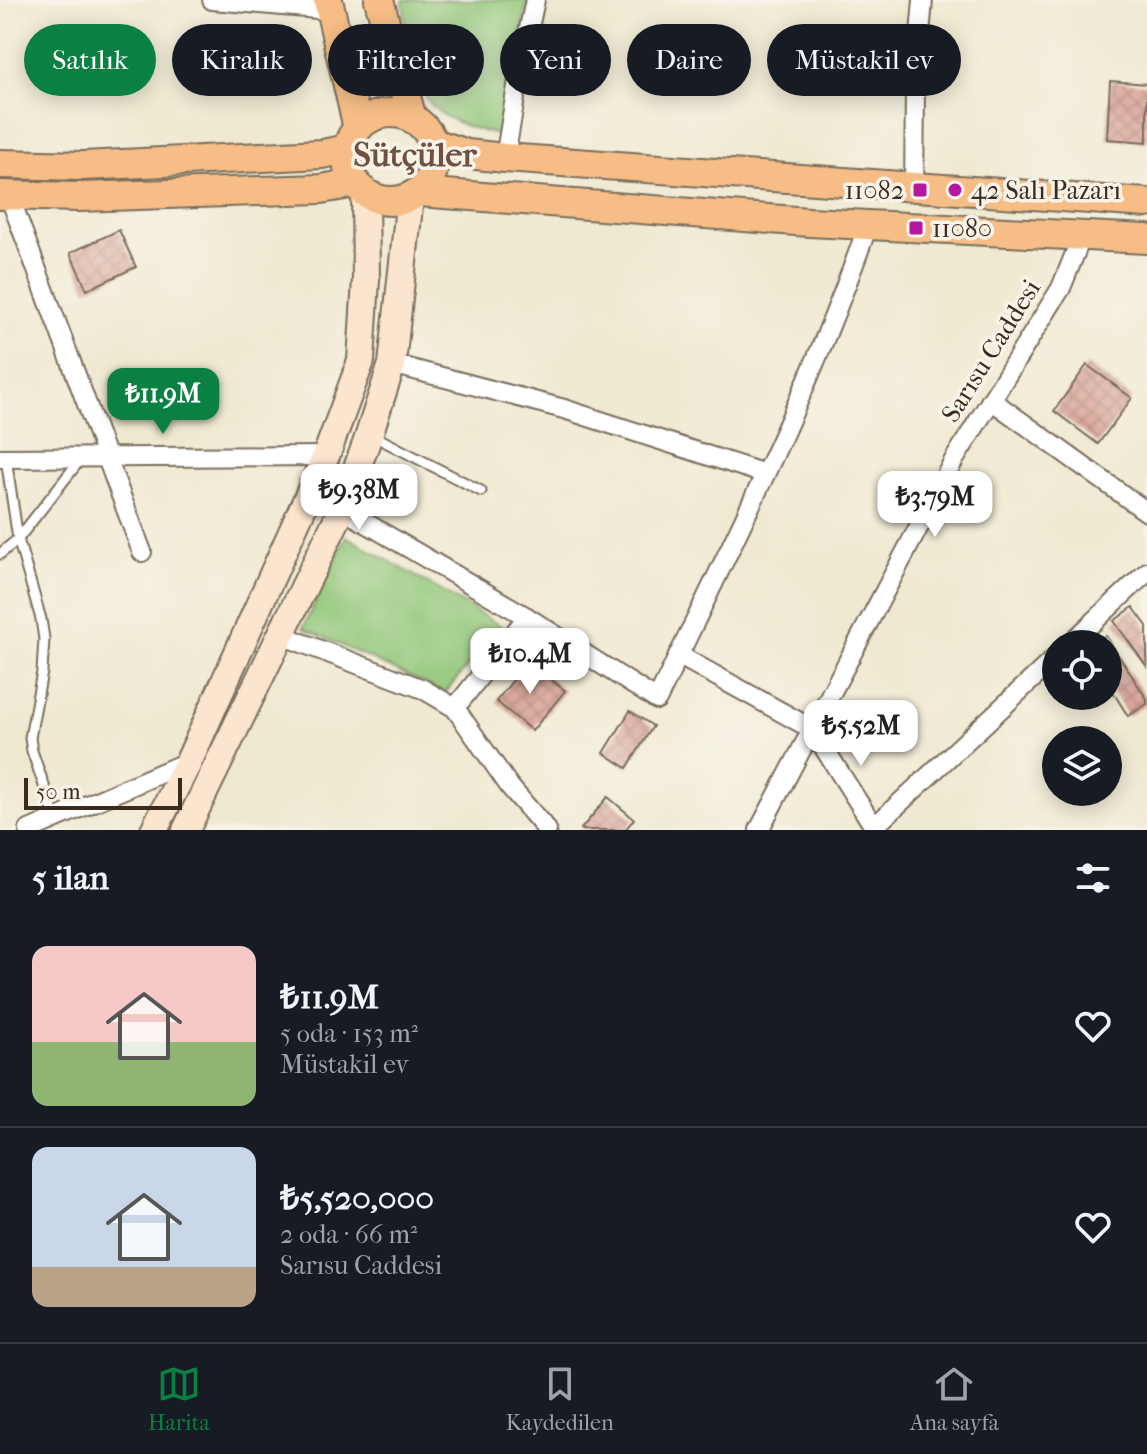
<!DOCTYPE html>
<html lang="tr">
<meta charset="utf-8">
<style>
:root{--surface:#171b24;--page:#20242c;--text:#f1f3f6;--muted:#9ea1a6;--line:#363941;--accent:#0b8043}
body{margin:0;font-family:"IM FELL French Canon",serif;background:var(--page);color:var(--text);height:100vh;display:flex;flex-direction:column;font-size:30px;white-space:nowrap}
*{box-sizing:border-box;margin:0}
p{font-size:26px;color:var(--muted)}
.icon{flex:none;width:44px;height:44px;fill:none;stroke:currentColor;stroke-width:2;stroke-linecap:round;stroke-linejoin:round}
.map{position:relative;height:830px;overflow:hidden}
.details{display:flex;flex-direction:column;background:var(--surface);flex:1}
.details>*{flex:none}
.top-card{position:absolute;left:24px;top:24px;width:1100px;height:72px;display:flex;gap:16px}
.controls{position:absolute;left:1042px;top:630px;display:grid;gap:16px}
.controls a{display:grid;place-items:center;width:80px;height:80px;border-radius:50%;background:var(--surface);box-shadow:0 4px 20px #0003;font-size:40px}
.scale{position:absolute;left:24px;bottom:20px;width:158px;box-sizing:border-box;padding-left:8px;border:4px solid #3b2a1e;border-top:0;font-size:22px;line-height:28px;white-space:nowrap;color:#3b2a1e;-webkit-text-stroke:6px #f7f3e8;paint-order:stroke}
.price{position:absolute;translate:-50% -68px;padding:0 18px;border-radius:16px;background:#fff;color:#222;font-size:26px;line-height:52px;filter:drop-shadow(0 2px 4px #0008)}
.price::after{content:'';position:absolute;left:50%;top:48px;width:24px;height:18px;margin-left:-12px;background:inherit;clip-path:polygon(0 0,100% 0,50% 100%)}
.price.current{background:var(--accent);color:#fff}
ul{padding:0;list-style:none}
li{display:flex;align-items:center;gap:24px;height:200px;padding:0 32px}
li+li{border-top:2px solid var(--line)}
li span{display:grid;place-items:center;flex:none;width:224px;height:160px;border-radius:16px;color:#555}
li>.icon{margin-inline-start:auto}
span .icon{width:96px;height:96px;fill:#fffc;stroke-width:1}
li b{font-size:34px}
h2{display:flex;justify-content:space-between;align-items:center;height:96px;padding:0 32px;font-size:34px}
.tag{padding:0 28px;border-radius:36px;background:var(--surface);box-shadow:0 4px 20px #0003;font-size:28px;line-height:72px}
.tag.current{background:var(--accent);color:#fff}
.menu{display:flex;justify-content:space-around;align-items:center;height:112px;border-top:2px solid var(--line);background:var(--surface);font-size:22px;color:var(--muted)}
.menu a{display:grid;justify-items:center;gap:4px}
.menu .current{color:var(--accent)}
.map>svg:first-child{display:block}
.park{fill:#90c678;stroke:#66784b;stroke-width:2}
.building{fill:url(#building-cross-hatch)}
.lines{fill:none;stroke-linecap:round;stroke-linejoin:round}
.lane-casing{stroke:#7a6d5d;stroke-width:13}
.street-casing{stroke:#7a6d5d;stroke-width:22}
.secondary-casing{stroke:#7a6d5d;stroke-width:30}
.primary-casing{stroke:#7a6d5d;stroke-width:32}
.lane{stroke:#fff;stroke-width:9}
.street{stroke:#fff;stroke-width:18}
.secondary{stroke:#fbe5cf;stroke-width:26}
.primary{stroke:#f6be86;stroke-width:28}
.poi-dot{fill:#b5179e;stroke:#f7f3e8;stroke-width:3}
.labels{text-anchor:middle;dominant-baseline:central;stroke-width:7;stroke-linejoin:round;paint-order:stroke}
.poi-label{font-size:26px;fill:#3b2a1e;stroke:#f7f3e8;text-anchor:start}
.street-label{font-size:26px;fill:#3b2a1e;stroke:#f7f3e8}
.district-label{font-size:34px;font-weight:bold;fill:#715044;stroke:#f7f3e8}
</style>
<div class="map">
<svg width="1147" height="830" viewBox="0 0 1147 830">
<defs>
<pattern id="building-cross-hatch" width="8" height="8" patternUnits="userSpaceOnUse" patternTransform="scale(2)"><rect width="8" height="8" fill="#d5978b"/><path d="M0 0l8 8M0 8l8-8" fill="none" stroke="#ae7b71"/></pattern>
</defs>
<rect width="100%" height="100%" fill="#f7f3e8"/>
<filter id="ink" filterUnits="userSpaceOnUse"><feTurbulence type="fractalNoise" baseFrequency=".0125" numOctaves="2"/><feDisplacementMap in="SourceGraphic" scale="16" xChannelSelector="R" yChannelSelector="G"/><feConvolveMatrix kernelMatrix="1 2 1 2 8 2 1 2 1" color-interpolation-filters="sRGB"/></filter>
<filter id="wash" filterUnits="userSpaceOnUse"><feTurbulence type="fractalNoise" baseFrequency=".006" numOctaves="4" result="noise"/><feDisplacementMap in="SourceGraphic" scale="32" xChannelSelector="R" yChannelSelector="G"/><feGaussianBlur stdDeviation="1.8" result="paint"/><feColorMatrix in="noise" values="0 0 0 0 0 0 0 0 0 0 0 0 0 0 0 0 0 1.4 0 .05"/><feComposite in="paint" operator="in"/></filter>
<g filter="url(#wash)">
<rect width="100%" height="100%" fill="#f0e9d1"/>
<g class="park">
<path d="M403 0H528L501 135C479 131 456 125 438 111 414 93 405 28 403 0Z"/>
<path d="M346 536 501 626 445 693 303 628Z"/>
</g>
<g id="blocks">
<g class="building">
<path d="M1110 81 1147 84V142L1107 139Z"/>
<path d="M119 230 136 267 87 290 70 253Z"/>
<path d="M1087 365 1132 398 1098 444 1054 411Z"/>
<path d="M1133 607 1147 626V667L1114 621Z"/>
<path d="M1106 636 1147 699V704L1128 716 1108 684V644H1093Z"/>
<path d="M529 661 565 691 532 731 496 701Z"/>
<path d="M630 711 653 726 627 768 604 753Z"/>
<path d="M608 797 634 819 625 830H583L581 829Z"/>
</g>
</g>
</g>
<g filter="url(#ink)">
<use href="#blocks" fill-opacity="0" stroke="#7a6d5d" stroke-width="2"/>
<g class="lines">
<defs>
<g id="lane">
<path d="M370 434 481 491"/>
<path d="M6 458 18 539 41 619 44 639 42 672 30 738 32 751 55 817"/>
<path d="M0 554 18 539 80 460"/>
</g>
<g id="street">
<path d="M212 0 329 10"/>
<path d="M505 158 518 80 535 0"/>
<path d="M914 189 915 91 923 0"/>
<path d="M9 195 142 552"/>
<path d="M392 364 564 409 765 474"/>
<path d="M991 400 1147 512"/>
<path d="M0 458 326 456"/>
<path d="M342 509 527 617 657 700C732 544 811 389 868 225"/>
<path d="M281 635 423 689 455 708 510 787 547 830"/>
<path d="M1070 644 1147 572"/>
<path d="M678 655 812 729 876 830"/>
<path d="M455 708 527 617"/>
<path d="M874 827 1056 657"/>
<path d="M29 830 189 761"/>
<path d="M759 830 954 460 1061 288 1082 236"/>
</g>
<g id="secondary">
<path d="M154 830 189 761 326 456 361 361 366 280 365 192"/>
<path d="M186 830 342 509 367 441 392 364 410 197"/>
</g>
<g id="primary">
<path d="M328 0 358 128"/>
<path d="M379 0 412 118"/>
<circle cx="391" cy="157" r="44"/>
<path d="M433 143 467 154 505 158C719 172 933 190 1147 203"/>
<path d="M0 164 83 166 322 154 348 149"/>
<path d="M419 192 809 222 1147 239"/>
<path d="M0 195 79 197 321 189 356 183"/>
</g>
</defs>
<use href="#lane" class="lane-casing"/>
<use href="#street" class="street-casing"/>
<use href="#secondary" class="secondary-casing"/>
<use href="#primary" class="primary-casing"/>
<use href="#lane" class="lane"/>
<use href="#street" class="street"/>
<use href="#secondary" class="secondary"/>
<use href="#primary" class="primary"/>
</g>
</g>
<g class="poi-dot">
<rect x="912" y="182" width="16" height="16" rx="4"/>
<circle cx="955" cy="190" r="8"/>
<rect x="908" y="220" width="16" height="16" rx="4"/>
</g>
<g class="labels">
<g class="poi-label">
<text x="904" y="190" text-anchor="end">11082</text>
<text x="971" y="190">42 Salı Pazarı</text>
<text x="932" y="228">11080</text>
</g>
<g class="street-label">
<text transform="translate(991 351) rotate(-58)">Sarısu Caddesi</text>
</g>
<g class="district-label">
<text x="415" y="155">Sütçüler</text>
</g>
</g>
</svg>
<div class="controls">
<a><svg class="icon" aria-label="locate" viewBox="0 0 24 24"><circle cx="12" cy="12" r="6"/><path d="M12 2v4M12 18v4M2 12h4M18 12h4"/></svg></a>
<a><svg class="icon" aria-label="layers" viewBox="0 0 24 24"><path d="M12 4l9 5-9 5-9-5zM3 14l9 5 9-5"/></svg></a>
</div>
<div class="scale">50 m</div>
<b class="price current" style="left:163px;top:436px">₺11.9M</b>
<b class="price" style="left:359px;top:532px">₺9.38M</b>
<b class="price" style="left:935px;top:539px">₺3.79M</b>
<b class="price" style="left:530px;top:696px">₺10.4M</b>
<b class="price" style="left:861px;top:768px">₺5.52M</b>
<div class="top-card">
<a class="tag current">Satılık</a>
<a class="tag">Kiralık</a>
<a class="tag">Filtreler</a>
<a class="tag">Yeni</a>
<a class="tag">Daire</a>
<a class="tag">Müstakil ev</a>
</div>
</div>
<section class="details">
<h2>5 ilan<svg class="icon" aria-label="filters" viewBox="0 0 24 24"><path d="M4 7h16M4 17h16"/><circle cx="9" cy="7" r="2"/><circle cx="15" cy="17" r="2"/></svg></h2>
<ul>
<li><span style="background:linear-gradient(#f6c9c9 60%,#8fb573 0)"><svg class="icon" aria-label="home" viewBox="0 0 24 24"><path d="M3 11l9-7 9 7M6 9v11h12V9"/></svg></span><div><b>₺11.9M</b><p>5 oda · 153 m²</p><p>Müstakil ev</p></div><svg class="icon" aria-label="heart" viewBox="0 0 24 24"><path d="M12 20l-8-8c-3-5 5-10 8-4 3-6 11-1 8 4z"/></svg></li>
<li><span style="background:linear-gradient(#c9d6e8 75%,#b9a48a 0)"><svg class="icon" aria-label="home" viewBox="0 0 24 24"><path d="M3 11l9-7 9 7M6 9v11h12V9"/></svg></span><div><b>₺5,520,000</b><p>2 oda · 66 m²</p><p>Sarısu Caddesi</p></div><svg class="icon" aria-label="heart" viewBox="0 0 24 24"><path d="M12 20l-8-8c-3-5 5-10 8-4 3-6 11-1 8 4z"/></svg></li>
</ul>
</section>
<nav class="menu">
<a class="current"><svg class="icon" aria-label="map" viewBox="0 0 24 24"><path d="M3 6l6-2 6 2 6-2v14l-6 2-6-2-6 2zM9 4v14M15 6v14"/></svg>Harita</a>
<a><svg class="icon" aria-label="saved" viewBox="0 0 24 24"><path d="M7 4h10v16l-5-4-5 4z"/></svg>Kaydedilen</a>
<a><svg class="icon" aria-label="home" viewBox="0 0 24 24"><path d="M3 11l9-7 9 7M6 9v11h12V9"/></svg>Ana sayfa</a>
</nav>
